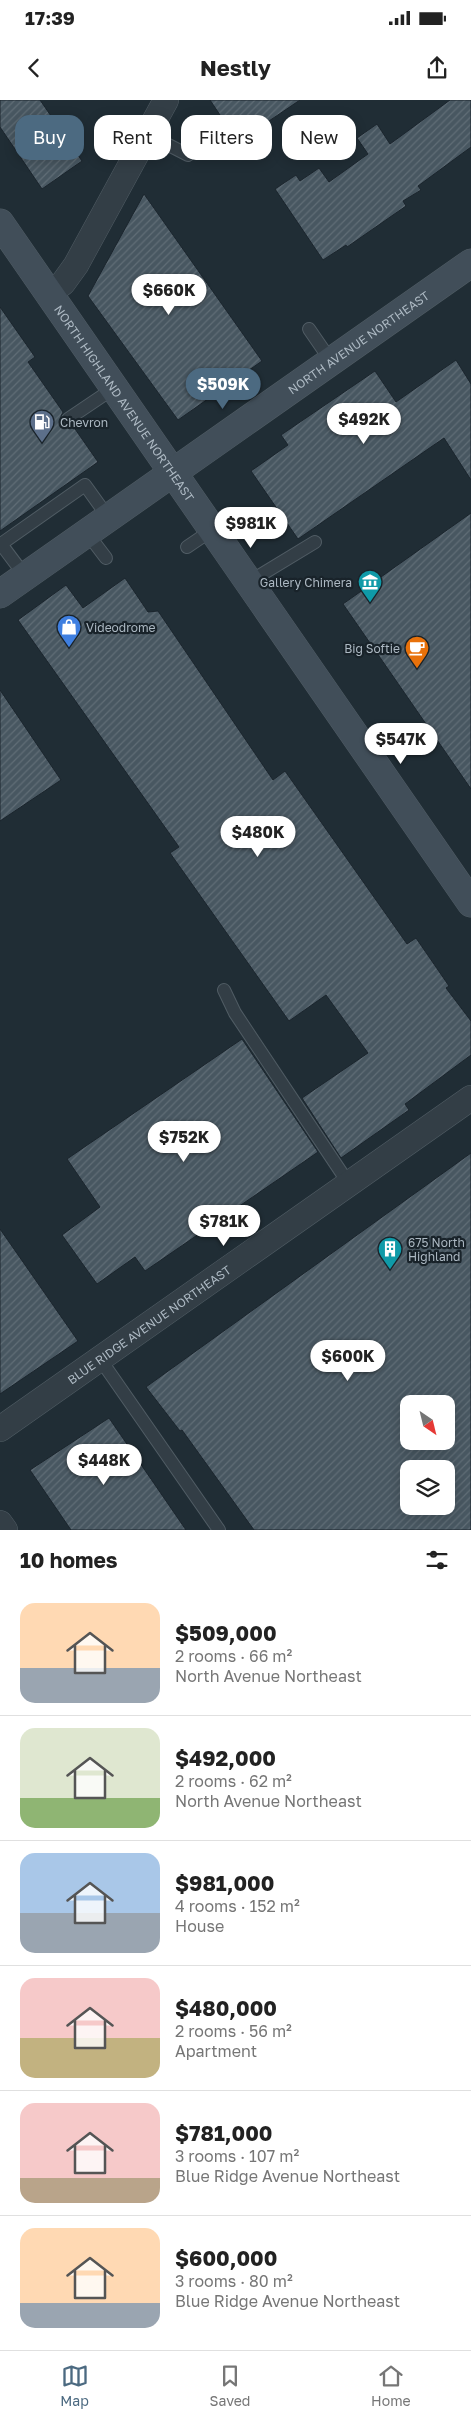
<!DOCTYPE html>
<meta charset="utf-8">
<style>
:root{--surface:#fff;--page:#f6f6f6;--text:#222;--muted:#767676;--line:#e0e0e0;--accent:#4c6a81}
body{margin:0;font-family:"Golos Text",sans-serif;background:var(--page);color:var(--text);height:100vh;display:flex;flex-direction:column;font-size:19px;white-space:nowrap}
*{box-sizing:border-box;margin:0}
p{font-size:16px;color:var(--muted)}
.icon{flex:none;width:28px;height:28px;fill:none;stroke:currentColor;stroke-width:2;stroke-linecap:round;stroke-linejoin:round}
.map{position:relative;height:1430px;overflow:hidden}
.drawer{display:flex;flex-direction:column;background:var(--surface);flex:1}
.drawer>*{flex:none}
.banner{position:absolute;left:15px;top:15px;width:441px;height:45px;display:flex;gap:10px}
.needle{width:32px;rotate:145deg}
.tools{position:absolute;left:400px;top:1295px;display:grid;gap:10px}
.tools a{display:grid;place-items:center;width:55px;height:55px;border-radius:10px;background:var(--surface);box-shadow:0 2px 12px #0003;font-size:25px}
.price{position:absolute;translate:-50% -42px;padding:0 11px;border-radius:18px;background:#fff;color:#222;font-size:16px;line-height:32px;filter:drop-shadow(0 1px 2px #0008)}
.price::after{content:'';position:absolute;left:50%;top:30px;width:15px;height:11px;margin-left:-8px;background:inherit;clip-path:polygon(0 0,100% 0,50% 100%)}
.price.current{background:var(--accent);color:#fff}
ul{padding:0;list-style:none}
li{display:flex;align-items:center;gap:15px;height:125px;padding:0 20px}
li+li{border-top:1px solid var(--line)}
li span{display:grid;place-items:center;flex:none;width:140px;height:100px;border-radius:15px;color:#555}
li>.icon{margin-inline-start:auto}
span .icon{width:60px;height:60px;fill:#fffc;stroke-width:1}
li b{font-size:21px}
h2{display:flex;justify-content:space-between;align-items:center;height:60px;padding:0 20px;font-size:21px}
.chip{padding:0 18px;border-radius:15px;background:var(--surface);box-shadow:0 2px 12px #0003;font-size:18px;line-height:45px}
.chip.current{background:var(--accent);color:#fff}
.status{display:flex;justify-content:space-between;align-items:center;height:35px;padding:0 25px;background:var(--surface);direction:ltr}
.status svg{height:14px;fill:currentColor}
header{display:flex;justify-content:space-between;align-items:center;height:65px;padding:0 20px;background:var(--surface);font-size:22px;font-weight:700}
.menu{display:flex;justify-content:space-around;align-items:center;height:70px;border-top:1px solid var(--line);background:var(--surface);font-size:14px;color:var(--muted)}
.menu a{display:grid;justify-items:center;gap:2px}
.menu .current{color:var(--accent)}
.map>svg:first-child{display:block}
.building{fill:url(#building-hatch);stroke:#1b252d;fill-rule:evenodd}
.lines{fill:none;stroke-linecap:round;stroke-linejoin:round}
.lane-casing{stroke:#505c64;stroke-width:14}
.street-casing{stroke:#505c64;stroke-width:26}
.secondary-casing{stroke:#505c64;stroke-width:29}
.lane{stroke:#333e46;stroke-width:12}
.street{stroke:#333e46;stroke-width:25}
.secondary{stroke:#414e59;stroke-width:28}
.labels{text-anchor:middle;dominant-baseline:central;stroke-width:4.5;stroke-linejoin:round;paint-order:stroke}
.street-label{font-size:12px;fill:#adb9c3;stroke:#19232a}
.poi-label{font-size:12px;fill:#adb9c3;stroke:#19232a;text-anchor:start}
</style>
<div class="status"><b>17:39</b><svg viewBox="0 0 49 12"><path d="M0 12V9h3v3zM5 12V6h3v6zM10 12V3h3v9zM15 12V0h3v12zM26 1h20v11H26zM47 4h2v5h-2z"/></svg></div>
<header><svg class="icon" aria-label="back" viewBox="0 0 24 24"><path d="M15 5l-7 7 7 7"/></svg>Nestly<svg class="icon" aria-label="share" viewBox="0 0 24 24"><path d="M12 15V3M7 8l5-5 5 5M5 13v7h14v-7"/></svg></header>
<div class="map">
<svg width="471" height="1430" viewBox="0 0 471 1430">
<defs>
<pattern id="building-hatch" width="6" height="6" patternUnits="userSpaceOnUse" patternTransform="scale(1.25)"><rect width="6" height="6" fill="#485761"/><path d="M-1 1l2-2M0 6l6-6M5 7l2-2" fill="none" stroke="#606d76"/></pattern>
</defs>
<rect width="100%" height="100%" fill="#202d35"/>
<g class="building">
<path d="M0 0H40L82 61 42 89 0 27Z"/>
<path d="M210 0H300L238 42Z"/>
<path d="M450 0H471V47L418 86 421 90 403 101 406 106 347 147 346 145 323 160 275 89 296 75 300 81 319 68 329 82 368 54 357 38 377 24 390 44Z"/>
<path d="M144 94 262 261 178 320 88 196Z"/>
<path d="M0 207 35 257 28 262 63 312 61 316V323L65 326H73L98 362 0 431Z"/>
<path d="M456 260 471 284V380L444 338 298 439 251 371 288 345 281 335 375 271 396 302Z"/>
<path d="M471 413V689L343 504Z"/>
<path d="M125 478 148 512 158 511 273 680 285 671 407 844 416 838 449 886 446 888 471 921V955L405 1004 409 1010 341 1058 302 998 368 953 326 895 289 921 170 753 179 747 18 520 66 485 83 508Z"/>
<path d="M0 590 61 680 0 721Z"/>
<path d="M242 939 318 1052 145 1171 135 1157 97 1184 62 1135 100 1107 67 1059Z"/>
<path d="M471 1053V1430H254L182 1330 180 1331 146 1287ZM409 1304H446V1341H409ZM409 1369H446V1406H409Z"/>
<path d="M0 1129 78 1241 0 1294Z"/>
<path d="M109 1318 186 1430H71L30 1370Z"/>
</g>
<g class="lines">
<defs>
<g id="lane">
<path d="M147 34 188 55"/>
<path d="M309 229 331 261"/>
<path d="M68 319 114 288"/>
<path d="M87 433 106 458"/>
<path d="M187 447 212 430"/>
<path d="M25 476 1 444 85 385 108 417"/>
<path d="M249 482 315 442"/>
<path d="M224 890 235 913 349 1084"/>
<path d="M100 1259 219 1430"/>
</g>
<g id="street">
<path d="M48 194 63 183 76 165 166 0"/>
<path id="s1" d="M0 1329 471 998"/>
<path d="M0 1423 5 1430"/>
</g>
<g id="secondary">
<path id="s2" d="M0 123 471 803"/>
<path id="s3" d="M0 494 471 163"/>
</g>
</defs>
<use href="#lane" class="lane-casing"/>
<use href="#street" class="street-casing"/>
<use href="#secondary" class="secondary-casing"/>
<use href="#lane" class="lane"/>
<use href="#street" class="street"/>
<use href="#secondary" class="secondary"/>
</g>
<defs>
<symbol id="fuel-pin" viewBox="-11 -11 22 30"><path d="M0 17L-7.5 6A9.5 9.5 0 1 1 7.5 6Z" fill="#5c6f8a" stroke="#19232a"/><path d="M-5.5-6h7V0h2V4h1.3V-2.5L3-4.5l.8-.8L6-3V5H2.5V1h-1V6h-7ZM-4.2-4.7v3.2H.2V-4.7Z" fill="#fff"/></symbol>
<symbol id="museum-pin" viewBox="-11 -11 22 30"><path d="M0 17L-7.5 6A9.5 9.5 0 1 1 7.5 6Z" fill="#0f9aa8" stroke="#19232a"/><path d="M0-6L6-3V-2H-6V-3ZM-5-1h2V3h-2ZM-1-1h2V3h-2ZM3-1h2V3H3ZM-6 4H6V6H-6Z" fill="#fff"/></symbol>
<symbol id="shop-pin" viewBox="-11 -11 22 30"><path d="M0 17L-7.5 6A9.5 9.5 0 1 1 7.5 6Z" fill="#3f7fe0" stroke="#19232a"/><path d="M-5-2.5h2.3a2.7 3.5 0 0 1 5.4 0H5L5.5 6h-11ZM-1.5-2.5h3a1.5 2.3 0 0 0-3 0Z" fill="#fff"/></symbol>
<symbol id="cafe-pin" viewBox="-11 -11 22 30"><path d="M0 17L-7.5 6A9.5 9.5 0 1 1 7.5 6Z" fill="#e8710a" stroke="#19232a"/><path d="M-5.5-4.5H6V0H3Q3 3.5 0 3.5H-2.5Q-5.5 3.5-5.5 0ZM3-3.2v2h1.7v-2ZM-6 4.5H4V6H-6Z" fill="#fff"/></symbol>
<symbol id="building-pin" viewBox="-11 -11 22 30"><path d="M0 17L-7.5 6A9.5 9.5 0 1 1 7.5 6Z" fill="#0f9aa8" stroke="#19232a"/><path d="M-4-6H4V6H1V3H-1V6H-4ZM-2.5-4.3h1.7v1.8h-1.7ZM.8-4.3h1.7v1.8H.8ZM-2.5-1h1.7V.8h-1.7ZM.8-1h1.7V.8H.8Z" fill="#fff"/></symbol>
</defs>
<g fill-rule="evenodd">
<use href="#fuel-pin" x="28" y="308" width="28" height="38"/>
<use href="#museum-pin" x="356" y="468" width="28" height="38"/>
<use href="#shop-pin" x="55" y="513" width="28" height="38"/>
<use href="#cafe-pin" x="403" y="534" width="28" height="38"/>
<use href="#building-pin" x="376" y="1135" width="28" height="38"/>
</g>
<g class="labels">
<g class="street-label">
<text stroke="none"><textPath href="#s3" startOffset="438">NORTH AVENUE NORTHEAST</textPath></text>
<text stroke="none"><textPath href="#s2" startOffset="219">NORTH HIGHLAND AVENUE NORTHEAST</textPath></text>
<text stroke="none"><textPath href="#s1" startOffset="182">BLUE RIDGE AVENUE NORTHEAST</textPath></text>
</g>
<g class="poi-label">
<text x="60" y="322">Chevron</text>
<text x="352" y="482" text-anchor="end">Gallery Chimera</text>
<text x="86" y="527">Videodrome</text>
<text x="400" y="548" text-anchor="end">Big Softie</text>
<text x="408" y="1142">675 North<tspan x="408" dy="14">Highland</tspan></text>
</g>
</g>
</svg>
<div class="tools">
<a><svg class="needle" viewBox="-14 -14 28 28"><path d="M0-13l5 13h-10z" fill="#e53935"/><path d="M0 13l5-13h-10z" fill="#767676"/></svg></a>
<a><svg class="icon" aria-label="layers" viewBox="0 0 24 24"><path d="M12 4l9 5-9 5-9-5zM3 14l9 5 9-5"/></svg></a>
</div>
<b class="price" style="left:169px;top:216px">$660K</b>
<b class="price current" style="left:223px;top:310px">$509K</b>
<b class="price" style="left:364px;top:345px">$492K</b>
<b class="price" style="left:251px;top:449px">$981K</b>
<b class="price" style="left:401px;top:665px">$547K</b>
<b class="price" style="left:258px;top:758px">$480K</b>
<b class="price" style="left:184px;top:1063px">$752K</b>
<b class="price" style="left:224px;top:1147px">$781K</b>
<b class="price" style="left:348px;top:1282px">$600K</b>
<b class="price" style="left:104px;top:1386px">$448K</b>
<div class="banner">
<a class="chip current">Buy</a>
<a class="chip">Rent</a>
<a class="chip">Filters</a>
<a class="chip">New</a>
</div>
</div>
<section class="drawer">
<h2>10 homes<svg class="icon" aria-label="filters" viewBox="0 0 24 24"><path d="M4 7h16M4 17h16"/><circle cx="9" cy="7" r="2"/><circle cx="15" cy="17" r="2"/></svg></h2>
<ul>
<li><span style="background:linear-gradient(#ffd9b3 65%,#9aa5b1 0)"><svg class="icon" aria-label="home" viewBox="0 0 24 24"><path d="M3 11l9-7 9 7M6 9v11h12V9"/></svg></span><div><b>$509,000</b><p>2 rooms · 66 m²</p><p>North Avenue Northeast</p></div></li>
<li><span style="background:linear-gradient(#dfe7d0 70%,#8fb573 0)"><svg class="icon" aria-label="home" viewBox="0 0 24 24"><path d="M3 11l9-7 9 7M6 9v11h12V9"/></svg></span><div><b>$492,000</b><p>2 rooms · 62 m²</p><p>North Avenue Northeast</p></div></li>
<li><span style="background:linear-gradient(#a9c7e8 60%,#9aa5b1 0)"><svg class="icon" aria-label="home" viewBox="0 0 24 24"><path d="M3 11l9-7 9 7M6 9v11h12V9"/></svg></span><div><b>$981,000</b><p>4 rooms · 152 m²</p><p>House</p></div></li>
<li><span style="background:linear-gradient(#f6c9c9 60%,#c2b280 0)"><svg class="icon" aria-label="home" viewBox="0 0 24 24"><path d="M3 11l9-7 9 7M6 9v11h12V9"/></svg></span><div><b>$480,000</b><p>2 rooms · 56 m²</p><p>Apartment</p></div></li>
<li><span style="background:linear-gradient(#f6c9c9 75%,#b9a48a 0)"><svg class="icon" aria-label="home" viewBox="0 0 24 24"><path d="M3 11l9-7 9 7M6 9v11h12V9"/></svg></span><div><b>$781,000</b><p>3 rooms · 107 m²</p><p>Blue Ridge Avenue Northeast</p></div></li>
<li><span style="background:linear-gradient(#ffd9b3 75%,#9aa5b1 0)"><svg class="icon" aria-label="home" viewBox="0 0 24 24"><path d="M3 11l9-7 9 7M6 9v11h12V9"/></svg></span><div><b>$600,000</b><p>3 rooms · 80 m²</p><p>Blue Ridge Avenue Northeast</p></div></li>
</ul>
</section>
<nav class="menu">
<a class="current"><svg class="icon" aria-label="map" viewBox="0 0 24 24"><path d="M3 6l6-2 6 2 6-2v14l-6 2-6-2-6 2zM9 4v14M15 6v14"/></svg>Map</a>
<a><svg class="icon" aria-label="saved" viewBox="0 0 24 24"><path d="M7 4h10v16l-5-4-5 4z"/></svg>Saved</a>
<a><svg class="icon" aria-label="home" viewBox="0 0 24 24"><path d="M3 11l9-7 9 7M6 9v11h12V9"/></svg>Home</a>
</nav>
